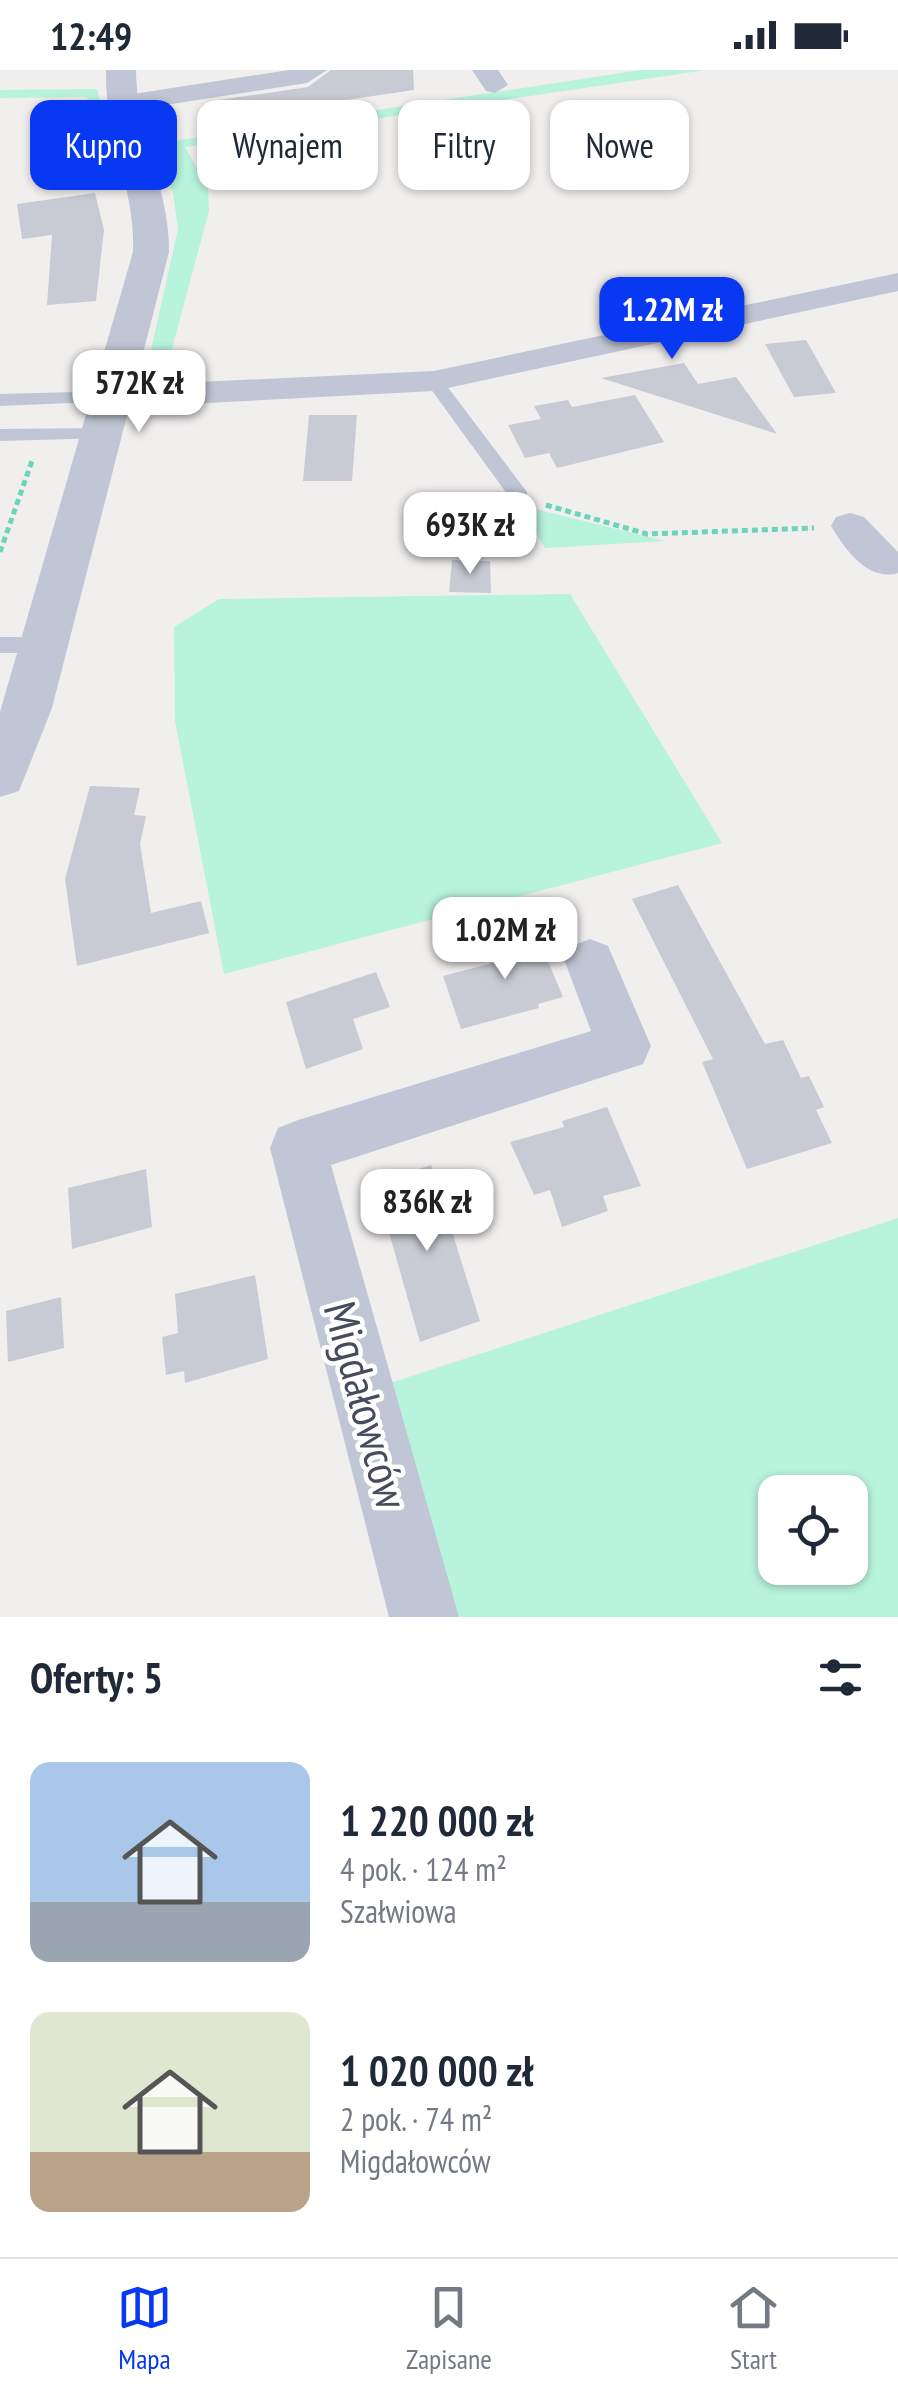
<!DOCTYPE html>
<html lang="pl">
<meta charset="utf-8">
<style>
:root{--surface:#fff;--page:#f2f2f3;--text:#1f2937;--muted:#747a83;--line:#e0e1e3;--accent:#0838f1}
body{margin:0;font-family:"PT Sans Narrow",sans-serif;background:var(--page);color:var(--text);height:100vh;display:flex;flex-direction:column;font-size:38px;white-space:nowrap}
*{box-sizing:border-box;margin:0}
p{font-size:32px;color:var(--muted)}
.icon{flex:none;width:55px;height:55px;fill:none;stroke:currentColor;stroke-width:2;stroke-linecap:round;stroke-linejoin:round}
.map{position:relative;height:1547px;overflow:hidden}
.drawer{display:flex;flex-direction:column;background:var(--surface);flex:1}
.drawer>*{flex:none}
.banner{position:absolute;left:30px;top:30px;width:840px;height:90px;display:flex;gap:20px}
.buttons{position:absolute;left:758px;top:1405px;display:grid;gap:20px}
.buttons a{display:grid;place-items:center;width:110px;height:110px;border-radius:20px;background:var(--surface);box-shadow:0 2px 8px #0004;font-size:50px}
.price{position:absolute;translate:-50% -85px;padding:0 22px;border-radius:20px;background:#fff;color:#222;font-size:32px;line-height:65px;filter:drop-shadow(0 2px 5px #0008)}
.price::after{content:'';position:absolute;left:50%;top:60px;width:30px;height:22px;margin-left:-15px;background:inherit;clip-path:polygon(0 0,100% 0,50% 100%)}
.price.on{background:var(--accent);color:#fff}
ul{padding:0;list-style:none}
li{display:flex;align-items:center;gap:30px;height:250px;padding:0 30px}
li span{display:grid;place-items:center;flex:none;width:280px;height:200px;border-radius:20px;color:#555}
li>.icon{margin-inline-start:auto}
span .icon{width:120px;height:120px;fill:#fffc;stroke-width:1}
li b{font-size:42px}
h2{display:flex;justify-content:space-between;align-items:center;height:120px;padding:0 30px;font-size:42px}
.pill{padding:0 35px;border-radius:20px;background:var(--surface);box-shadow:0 2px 8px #0004;font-size:35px;line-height:90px}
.pill.on{background:var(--accent);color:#fff}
.status{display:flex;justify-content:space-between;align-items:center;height:70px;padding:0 50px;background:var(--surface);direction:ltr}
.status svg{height:28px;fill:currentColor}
.menu{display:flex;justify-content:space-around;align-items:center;height:140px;border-top:2px solid var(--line);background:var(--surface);font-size:28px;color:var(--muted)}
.menu a{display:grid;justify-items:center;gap:5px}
.menu .on{color:var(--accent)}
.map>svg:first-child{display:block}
.green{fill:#b8f3dc;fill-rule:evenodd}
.building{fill:#c9cbd4}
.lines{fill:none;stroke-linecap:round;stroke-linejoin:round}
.path{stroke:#6cd4b9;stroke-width:5;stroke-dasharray:6 4;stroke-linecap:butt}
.service{fill:#c0c6d5;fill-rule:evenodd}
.minor{fill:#c0c6d5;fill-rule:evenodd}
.tertiary{fill:#c0c6d5;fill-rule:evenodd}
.labels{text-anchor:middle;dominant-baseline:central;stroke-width:9;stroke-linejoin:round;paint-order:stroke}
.near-street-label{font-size:45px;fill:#444c5d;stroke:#fff}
</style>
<div class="status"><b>12:49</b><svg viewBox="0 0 49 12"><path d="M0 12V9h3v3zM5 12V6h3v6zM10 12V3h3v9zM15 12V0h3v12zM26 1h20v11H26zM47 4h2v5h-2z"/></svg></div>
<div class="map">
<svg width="898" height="1547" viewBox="0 0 898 1547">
<rect width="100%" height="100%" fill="#f1eeee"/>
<g class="green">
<path d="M641 0H706L185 77 208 118 209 141 163 312 145 307 178 159 173 123 153 74Z"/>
<path d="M97 19 116 93 91 97 103 91 87 27 0 28V20Z"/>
<path d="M519 435 665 471 545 478Z"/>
<path d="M570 524 722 773 224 904 175 651 174 557 219 529Z"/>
<path d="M898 1148V1547H449L384 1315ZM775 1422H850V1498H775Z"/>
</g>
<g class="building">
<path d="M331 0H413L414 20 319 34 289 49 258 44 226 47 219 30 308 17Z"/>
<path d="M95 123 104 160 96 231 47 235 52 165 22 169 17 134Z"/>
<path d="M806 270 836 323 794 327 765 274Z"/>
<path d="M684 293 698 314 736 307 777 364 601 308Z"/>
<path d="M635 325 664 372 557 398 549 383 525 388 508 355 541 349 534 336 568 330 572 337Z"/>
<path d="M309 345H357L352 411H303Z"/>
<path d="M452 490 490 491 491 523 449 522Z"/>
<path d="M90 716 140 718 134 745 146 746 140 774 151 843 201 831 209 863 77 896 65 809Z"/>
<path d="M678 815 765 974 783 970 801 1008 809 1006 824 1037 816 1040 832 1073 747 1099 702 992 713 989 632 829Z"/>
<path d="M532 853 563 927 538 934 539 938 461 959 443 906 508 889 499 862Z"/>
<path d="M376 902 390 937 353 949 363 979 306 999 286 932Z"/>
<path d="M607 1037 641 1116 603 1126 608 1141 562 1157 550 1120 534 1125 510 1072 564 1057 562 1051Z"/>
<path d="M431 1095 480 1251 420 1272 375 1113Z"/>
<path d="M146 1099 152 1157 72 1179 68 1118Z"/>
<path d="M255 1205 268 1289 185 1313 184 1301 166 1305 162 1267 178 1263 175 1224Z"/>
<path d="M61 1227 64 1278 8 1292 6 1241Z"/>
</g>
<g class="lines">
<g class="path">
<path d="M546 435 647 464 814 458"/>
<path d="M0 482 33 388"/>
</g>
<g class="service">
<path d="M434 306 440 307 527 422V432H513L425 311Z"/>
<path d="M112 321 118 323V331L0 336V324Z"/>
<path d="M102 358 109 360V368L0 371V359Z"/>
<path d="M0 567H44L55 575 44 583H0Z"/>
</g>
<g class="minor">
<path d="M289 0H327L307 13 120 42 107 34 120 26Z"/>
<path d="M472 0H498L508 15 495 23 486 21Z"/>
<path d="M898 203V221L434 321 112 338 100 335 95 327 100 319 112 316 434 301Z"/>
<path d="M850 443 864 447 898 482V503C869 512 845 480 831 456L836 447Z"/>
<path d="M590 869 608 876 651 976 643 994 331 1095 459 1547H389L270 1078 278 1058 298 1050 591 961 565 892 572 876Z"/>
</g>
<path class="tertiary" d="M106 0H136C136 63 170 119 169 182L52 638 19 721 0 727V642L133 182C136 119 104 63 106 0Z"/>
</g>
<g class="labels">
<g class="near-street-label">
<text transform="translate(367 1335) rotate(75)">Migdałowców</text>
</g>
</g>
</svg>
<div class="buttons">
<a><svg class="icon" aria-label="locate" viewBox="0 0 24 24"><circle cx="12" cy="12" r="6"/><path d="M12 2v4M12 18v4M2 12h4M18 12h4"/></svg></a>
</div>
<b class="price on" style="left:672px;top:292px">1.22M zł</b>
<b class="price" style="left:139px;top:365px">572K zł</b>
<b class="price" style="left:470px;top:507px">693K zł</b>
<b class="price" style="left:505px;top:912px">1.02M zł</b>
<b class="price" style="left:427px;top:1184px">836K zł</b>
<div class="banner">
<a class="pill on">Kupno</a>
<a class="pill">Wynajem</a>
<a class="pill">Filtry</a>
<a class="pill">Nowe</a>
</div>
</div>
<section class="drawer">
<h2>Oferty: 5<svg class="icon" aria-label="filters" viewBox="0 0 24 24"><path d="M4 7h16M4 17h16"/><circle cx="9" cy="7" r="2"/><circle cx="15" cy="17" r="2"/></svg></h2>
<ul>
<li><span style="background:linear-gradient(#a9c7e8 70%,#9aa5b1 0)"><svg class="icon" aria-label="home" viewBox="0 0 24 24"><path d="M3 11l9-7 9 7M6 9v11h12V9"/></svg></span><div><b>1 220 000 zł</b><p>4 pok. · 124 m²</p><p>Szałwiowa</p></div></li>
<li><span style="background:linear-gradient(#dfe7d0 70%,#b9a48a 0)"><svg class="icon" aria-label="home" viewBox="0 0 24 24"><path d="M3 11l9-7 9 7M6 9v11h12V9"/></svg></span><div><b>1 020 000 zł</b><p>2 pok. · 74 m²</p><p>Migdałowców</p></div></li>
</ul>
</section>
<nav class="menu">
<a class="on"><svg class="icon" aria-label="map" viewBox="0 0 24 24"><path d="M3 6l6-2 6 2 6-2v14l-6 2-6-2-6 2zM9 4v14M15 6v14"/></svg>Mapa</a>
<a><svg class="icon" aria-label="saved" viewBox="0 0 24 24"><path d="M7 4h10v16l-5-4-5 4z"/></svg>Zapisane</a>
<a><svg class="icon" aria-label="home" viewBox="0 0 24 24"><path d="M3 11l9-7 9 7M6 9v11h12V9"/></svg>Start</a>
</nav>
